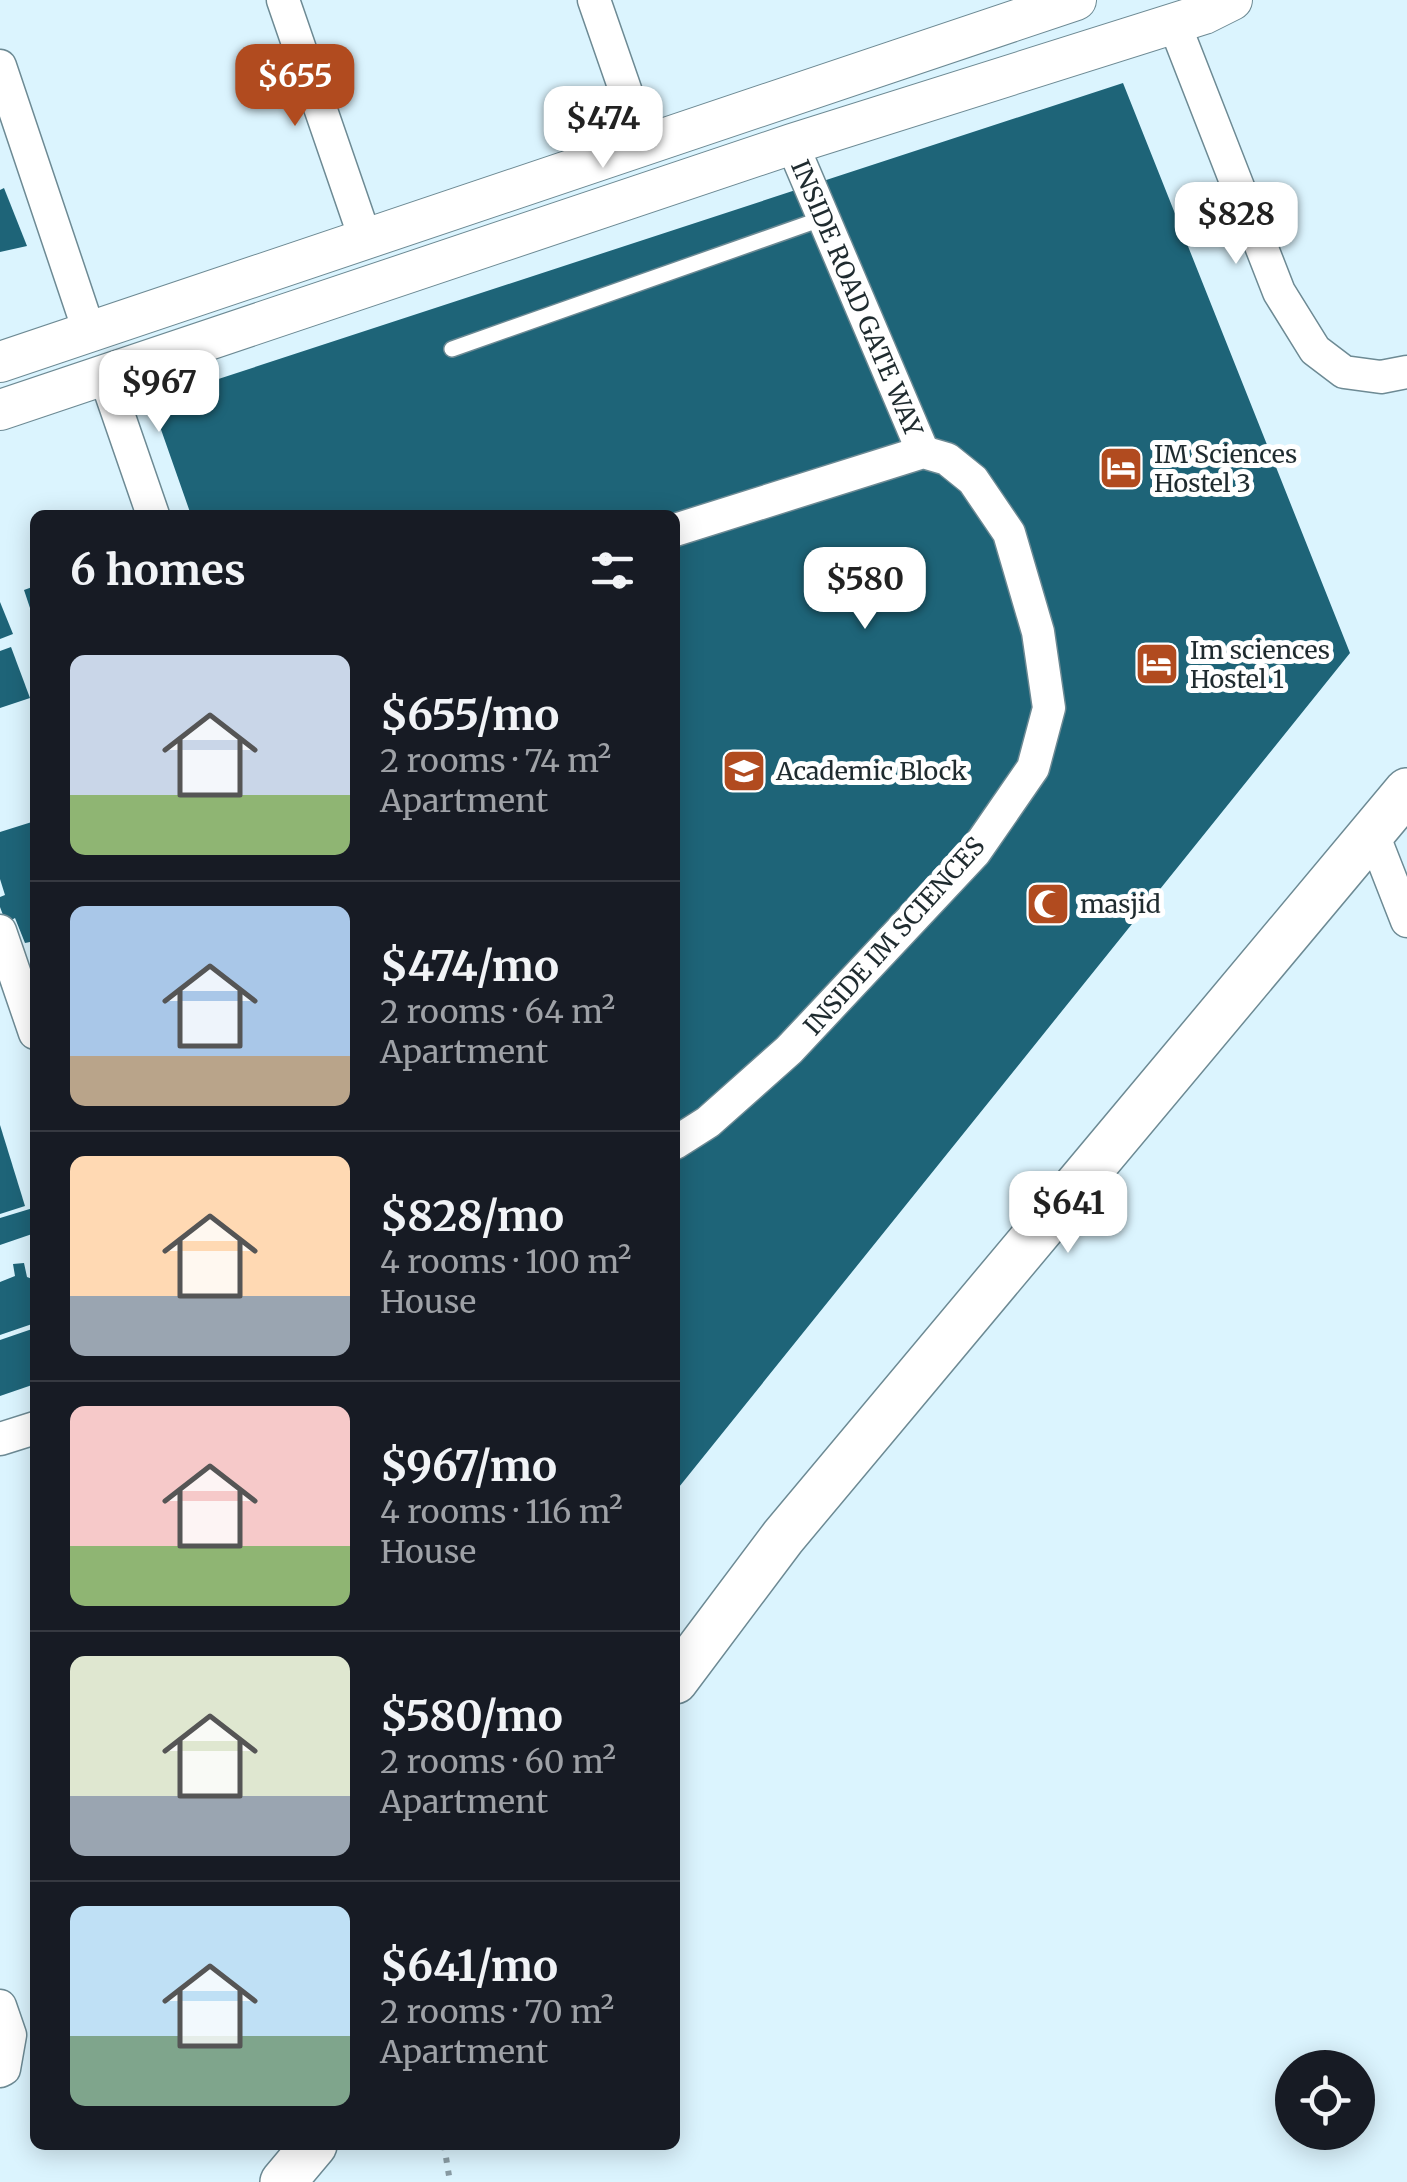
<!DOCTYPE html>
<meta charset="utf-8">
<style>
:root{--surface:#171b24;--page:#242831;--text:#f1f3f6;--muted:#9ea1a6;--line:#363941;--accent:#b14b1f}
body{margin:0;font-family:Merriweather,serif;background:var(--page);color:var(--text);height:100vh;display:flex;flex-direction:column;font-size:38px;white-space:nowrap}
*{box-sizing:border-box;margin:0}
p{font-size:32px;color:var(--muted)}
.icon{flex:none;width:55px;height:55px;fill:none;stroke:currentColor;stroke-width:2;stroke-linecap:round;stroke-linejoin:round}
.map{position:relative;flex:1;overflow:hidden}
.sheet{position:absolute;left:30px;top:510px;width:650px;height:1640px;display:flex;flex-direction:column;background:var(--surface);border-radius:15px;box-shadow:0 5px 25px #0003}
.sheet>*{flex:none}
.fabs{position:absolute;left:1275px;top:2050px;display:grid;gap:20px}
.fabs a{display:grid;place-items:center;width:100px;height:100px;border-radius:50%;background:var(--surface);box-shadow:0 5px 25px #0003;font-size:50px}
.price{position:absolute;translate:-50% -85px;padding:0 22px;border-radius:20px;background:#fff;color:#222;font-size:32px;line-height:65px;filter:drop-shadow(0 2px 5px #0008)}
.price::after{content:'';position:absolute;left:50%;top:60px;width:30px;height:22px;margin-left:-15px;background:inherit;clip-path:polygon(0 0,100% 0,50% 100%)}
.price.on{background:var(--accent);color:#fff}
ul{padding:0;list-style:none}
li{display:flex;align-items:center;gap:30px;height:250px;padding:0 40px}
li+li{border-top:2px solid var(--line)}
li span{display:grid;place-items:center;flex:none;width:280px;height:200px;border-radius:15px;color:#555}
li>.icon{margin-inline-start:auto}
span .icon{width:120px;height:120px;fill:#fffc;stroke-width:1}
li b{font-size:42px}
h2{display:flex;justify-content:space-between;align-items:center;height:120px;padding:0 40px;font-size:42px}
.map>svg:first-child{display:block}
.building{fill:#1e6478}
.lines{fill:none;stroke-linecap:round;stroke-linejoin:round}
.service-casing{stroke:#6d8a94;stroke-width:18}
.minor-casing{stroke:#6d8a94;stroke-width:35}
.tertiary-casing{stroke:#6d8a94;stroke-width:42}
.secondary-casing{stroke:#6d8a94;stroke-width:48}
.path{stroke:#889ba3;stroke-width:6;stroke-dasharray:5 8;stroke-linecap:butt}
.service{stroke:#fff;stroke-width:15}
.minor{stroke:#fff;stroke-width:32}
.tertiary{stroke:#fff;stroke-width:40}
.secondary{stroke:#fff;stroke-width:45}
.labels{text-anchor:middle;dominant-baseline:central;stroke-width:10;stroke-linejoin:round;paint-order:stroke}
.street-label{font-size:25px;fill:#1f2b2f;stroke:#fff}
.poi-label{font-size:25px;fill:#1f2b2f;stroke:#fff;text-anchor:start}
</style>
<div class="map">
<svg width="1407" height="2182" viewBox="0 0 1407 2182">
<rect width="100%" height="100%" fill="#dbf4fe"/>
<g class="building">
<path d="M1123 83 1350 653 675 1492V515H191L151 401Z"/>
<path d="M4 188 27 246 0 252V190Z"/>
<path d="M35 586V619L34 620 24 590Z"/>
<path d="M0 602 13 634 0 639Z"/>
<path d="M11 647 30 698 0 708V651Z"/>
<path d="M35 821V941L25 943 15 918 6 923 0 907V897L5 895 0 879V832Z"/>
<path d="M0 1125 25 1206 0 1214Z"/>
<path d="M33 1208 35 1233 0 1245V1218Z"/>
<path d="M24 1263 27 1277 35 1280V1323L0 1335V1282L15 1276 13 1264Z"/>
<path d="M35 1328V1384L0 1396V1340Z"/>
</g>
<g class="lines">
<defs>
<path id="service" d="M452 349 824 218"/>
<g id="minor">
<path d="M283 0 365 238"/>
<path d="M594 0 644 144"/>
<path d="M1174 23 1279 292 1315 350 1344 372 1381 377 1407 372"/>
<path d="M0 66 89 331"/>
<path d="M792 144 923 452"/>
<path d="M105 376 153 515"/>
<path d="M675 530 923 452 947 459 973 480 1009 533 1038 632 1049 708 1033 768 975 852 789 1050 708 1122 675 1143"/>
<path d="M1373 834 1407 921"/>
<path d="M0 931 35 1033"/>
<path d="M0 1439 35 1428"/>
<path d="M0 2006 10 2035 4 2069 0 2071"/>
</g>
<g id="tertiary">
<path d="M0 362 1076 0"/>
<path d="M0 410 792 144 1204 14 1232 0"/>
</g>
<g id="secondary">
<path d="M675 1681 783 1537 1407 791"/>
<path d="M283 2182 314 2145"/>
</g>
</defs>
<use href="#service" class="service-casing"/>
<use href="#minor" class="minor-casing"/>
<use href="#tertiary" class="tertiary-casing"/>
<use href="#secondary" class="secondary-casing"/>
<path class="path" d="M444 2145 450 2182"/>
<use href="#service" class="service"/>
<use href="#minor" class="minor"/>
<use href="#tertiary" class="tertiary"/>
<use href="#secondary" class="secondary"/>
</g>
<defs>
<symbol id="hotel-square" viewBox="-11 -11 22 22"><rect x="-9" y="-9" width="18" height="18" rx="4" fill="#b14b1f" stroke="#fff"/><path d="M-6-4.5h1.5V1H6V5H4.5V3h-9V5H-6ZM-4 0a1.8 1.8 0 1 1 3.6 0ZM.5 0V-2.5h3Q6-2.5 6 0Z" fill="#fff"/></symbol>
<symbol id="university-square" viewBox="-11 -11 22 22"><rect x="-9" y="-9" width="18" height="18" rx="4" fill="#b14b1f" stroke="#fff"/><path d="M0-5L7-2L0 1L-7-2ZM-4 1L0 2.5L4 1V4Q0 6-4 4Z" fill="#fff"/></symbol>
<symbol id="mosque-square" viewBox="-11 -11 22 22"><rect x="-9" y="-9" width="18" height="18" rx="4" fill="#b14b1f" stroke="#fff"/><path d="M3.5-4.9A6 6 0 1 0 3.5 4.9A5 5 0 1 1 3.5-4.9Z" fill="#fff"/></symbol>
</defs>
<g fill-rule="evenodd">
<use href="#hotel-square" x="1096" y="443" width="50" height="50"/>
<use href="#hotel-square" x="1132" y="639" width="50" height="50"/>
<use href="#university-square" x="719" y="746" width="50" height="50"/>
<use href="#mosque-square" x="1023" y="879" width="50" height="50"/>
</g>
<g class="labels">
<g class="street-label">
<text transform="translate(857 298) rotate(67)">INSIDE ROAD GATE WAY</text>
<text transform="translate(894 936) rotate(-48)">INSIDE IM SCIENCES</text>
</g>
<g class="poi-label">
<text x="1154" y="454">IM Sciences<tspan x="1154" dy="29">Hostel 3</tspan></text>
<text x="1190" y="650">Im sciences<tspan x="1190" dy="29">Hostel 1</tspan></text>
<text x="776" y="771">Academic Block</text>
<text x="1080" y="904">masjid</text>
</g>
</g>
</svg>
<div class="fabs">
<a><svg class="icon" aria-label="locate" viewBox="0 0 24 24"><circle cx="12" cy="12" r="6"/><path d="M12 2v4M12 18v4M2 12h4M18 12h4"/></svg></a>
</div>
<b class="price on" style="left:295px;top:129px">$655</b>
<b class="price" style="left:603px;top:171px">$474</b>
<b class="price" style="left:1236px;top:267px">$828</b>
<b class="price" style="left:159px;top:435px">$967</b>
<b class="price" style="left:865px;top:632px">$580</b>
<b class="price" style="left:1068px;top:1256px">$641</b>
<section class="sheet">
<h2>6 homes<svg class="icon" aria-label="filters" viewBox="0 0 24 24"><path d="M4 7h16M4 17h16"/><circle cx="9" cy="7" r="2"/><circle cx="15" cy="17" r="2"/></svg></h2>
<ul>
<li><span style="background:linear-gradient(#c9d6e8 70%,#8fb573 0)"><svg class="icon" aria-label="home" viewBox="0 0 24 24"><path d="M3 11l9-7 9 7M6 9v11h12V9"/></svg></span><div><b>$655/mo</b><p>2 rooms · 74 m²</p><p>Apartment</p></div></li>
<li><span style="background:linear-gradient(#a9c7e8 75%,#b9a48a 0)"><svg class="icon" aria-label="home" viewBox="0 0 24 24"><path d="M3 11l9-7 9 7M6 9v11h12V9"/></svg></span><div><b>$474/mo</b><p>2 rooms · 64 m²</p><p>Apartment</p></div></li>
<li><span style="background:linear-gradient(#ffd9b3 70%,#9aa5b1 0)"><svg class="icon" aria-label="home" viewBox="0 0 24 24"><path d="M3 11l9-7 9 7M6 9v11h12V9"/></svg></span><div><b>$828/mo</b><p>4 rooms · 100 m²</p><p>House</p></div></li>
<li><span style="background:linear-gradient(#f6c9c9 70%,#8fb573 0)"><svg class="icon" aria-label="home" viewBox="0 0 24 24"><path d="M3 11l9-7 9 7M6 9v11h12V9"/></svg></span><div><b>$967/mo</b><p>4 rooms · 116 m²</p><p>House</p></div></li>
<li><span style="background:linear-gradient(#dfe7d0 70%,#9aa5b1 0)"><svg class="icon" aria-label="home" viewBox="0 0 24 24"><path d="M3 11l9-7 9 7M6 9v11h12V9"/></svg></span><div><b>$580/mo</b><p>2 rooms · 60 m²</p><p>Apartment</p></div></li>
<li><span style="background:linear-gradient(#bfe0f5 65%,#7fa58c 0)"><svg class="icon" aria-label="home" viewBox="0 0 24 24"><path d="M3 11l9-7 9 7M6 9v11h12V9"/></svg></span><div><b>$641/mo</b><p>2 rooms · 70 m²</p><p>Apartment</p></div></li>
</ul>
</section>
</div>
